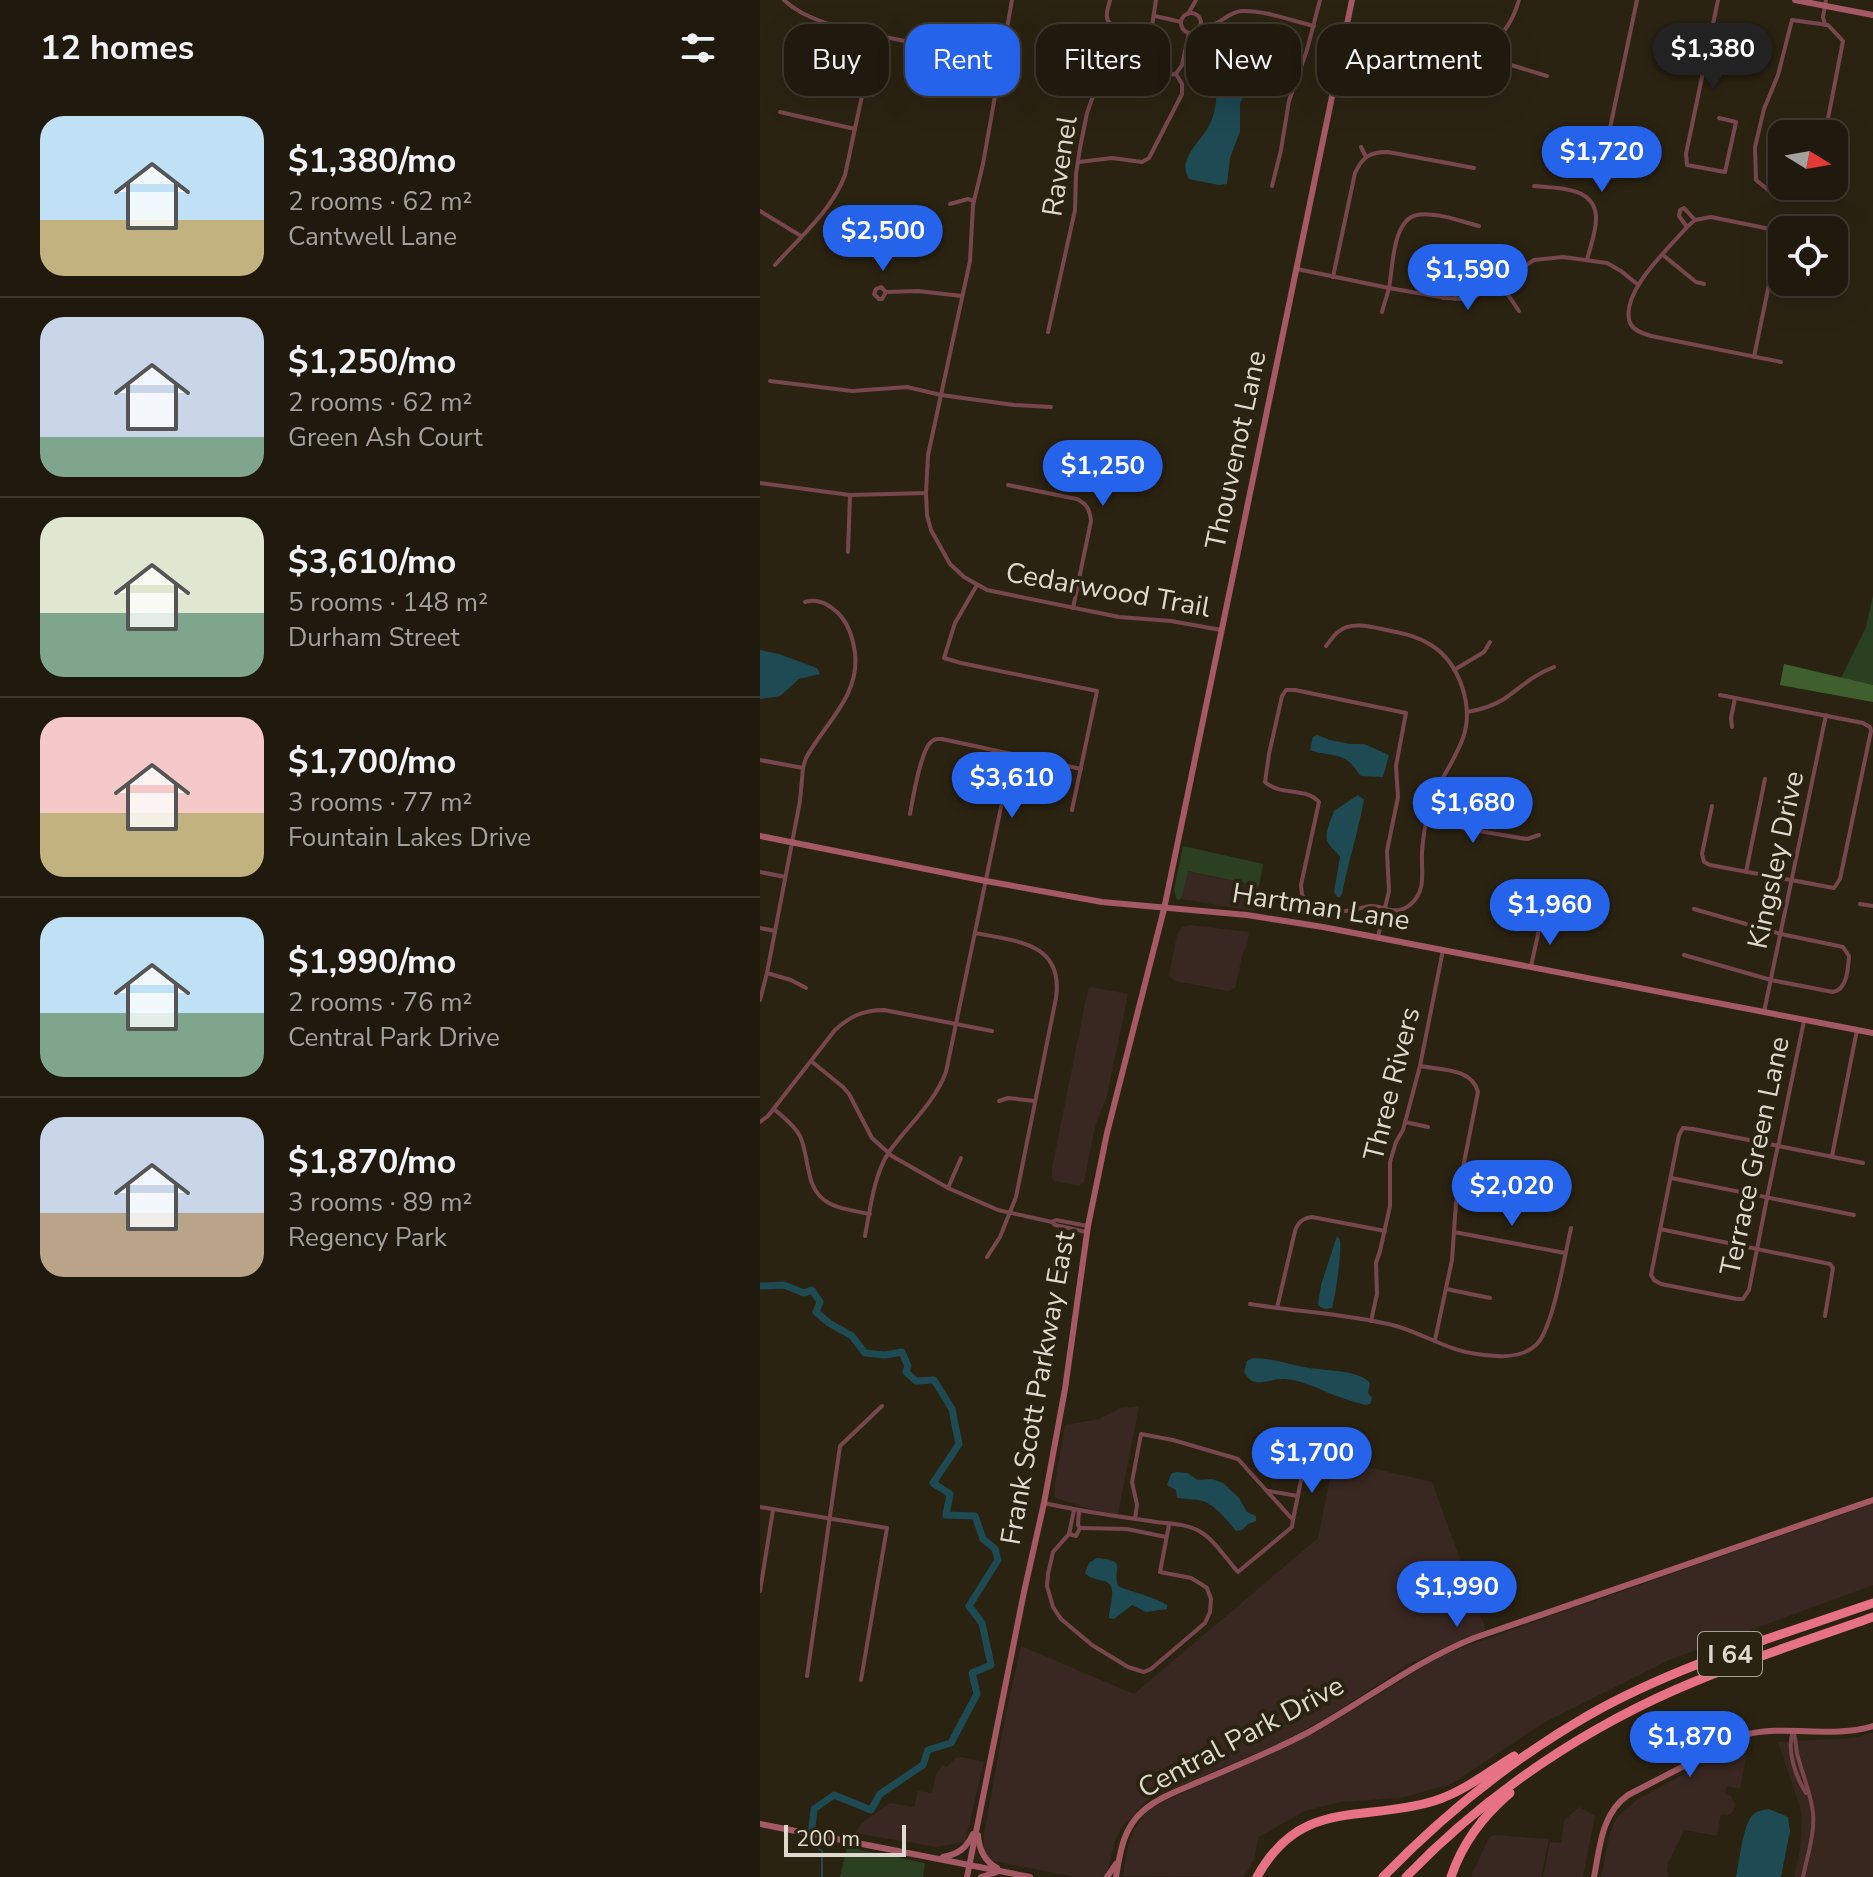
<!DOCTYPE html>
<meta charset="utf-8">
<style>
:root{--surface:#201a0e;--page:#282317;--text:#f1f3f6;--muted:#a2a19e;--line:#3d382e;--accent:#2563eb}
body{margin:0;font-family:"Nunito Sans",sans-serif;background:var(--page);color:var(--text);height:100vh;display:flex;flex-direction:column;font-size:30px;white-space:nowrap}
*{box-sizing:border-box;margin:0}
p{font-size:26px;color:var(--muted)}
.icon{flex:none;width:44px;height:44px;fill:none;stroke:currentColor;stroke-width:2;stroke-linecap:round;stroke-linejoin:round}
.map{position:relative;flex:1;overflow:hidden}
.details{display:flex;flex-direction:column;background:var(--surface);width:760px}
.details>*{flex:none}
.banner{position:absolute;left:24px;top:24px;width:760px;height:72px;display:flex;gap:16px}
.needle{width:52px;rotate:101deg}
.controls{position:absolute;left:1008px;top:120px;display:grid;gap:16px}
.controls a{display:grid;place-items:center;width:80px;height:80px;border-radius:16px;background:var(--surface);box-shadow:0 8px 32px #0002,0 0 0 2px var(--line);font-size:40px}
.scale{position:absolute;left:24px;bottom:20px;width:122px;box-sizing:border-box;padding-left:8px;border:4px solid #ded9ce;border-top:0;font-size:22px;line-height:28px;white-space:nowrap;color:#ded9ce;-webkit-text-stroke:6px #2b2312;paint-order:stroke}
.price{position:absolute;translate:-50% -68px;padding:0 18px;border-radius:28px;background:var(--accent);color:#fff;font-size:26px;line-height:52px;filter:drop-shadow(0 2px 4px #0008)}
.price::after{content:'';position:absolute;left:50%;top:48px;width:24px;height:18px;margin-left:-12px;background:inherit;clip-path:polygon(0 0,100% 0,50% 100%)}
.price.active{background:#222;color:#fff}
ul{padding:0;list-style:none}
li{display:flex;align-items:center;gap:24px;height:200px;padding:0 40px}
li+li{border-top:2px solid var(--line)}
li span{display:grid;place-items:center;flex:none;width:224px;height:160px;border-radius:24px;color:#555}
li>.icon{margin-inline-start:auto}
span .icon{width:96px;height:96px;fill:#fffc;stroke-width:1}
li b{font-size:34px}
h2{display:flex;justify-content:space-between;align-items:center;height:96px;padding:0 40px;font-size:34px}
.chip{padding:0 28px;border-radius:24px;background:var(--surface);box-shadow:0 8px 32px #0002,0 0 0 2px var(--line);font-size:28px;line-height:72px}
.chip.active{background:var(--accent);color:#fff}
main{display:flex;flex:1;min-height:0}
.map>svg:first-child{display:block}
.commercial{fill:#392721}
.medical{fill:#38271f}
.green{fill:#2b3f21}
.forest{fill:#3f602e}
.water{fill:#1d4a53}
.lines{fill:none;stroke-linecap:round;stroke-linejoin:round}
.stream{stroke:#1d4a53;stroke-width:2}
.river{stroke:#1d4a53;stroke-width:7}
.street{stroke:#77474d;stroke-width:4}
.secondary{stroke:#a45964;stroke-width:6}
.highway{stroke:#e77285;stroke-width:9}
.labels{text-anchor:middle;dominant-baseline:central;stroke-width:8;stroke-linejoin:round;paint-order:stroke}
.shield{fill:#2b2312;stroke:#a8a296;stroke-width:2}
.shield-label{font-size:26px;font-weight:bold;fill:#ded9ce}
.street-label{font-size:28px;fill:#ded9ce;stroke:#2b2312}
</style>
<main>
<section class="details">
<h2>12 homes<svg class="icon" aria-label="filters" viewBox="0 0 24 24"><path d="M4 7h16M4 17h16"/><circle cx="9" cy="7" r="2"/><circle cx="15" cy="17" r="2"/></svg></h2>
<ul>
<li><span style="background:linear-gradient(#bfe0f5 65%,#c2b280 0)"><svg class="icon" aria-label="home" viewBox="0 0 24 24"><path d="M3 11l9-7 9 7M6 9v11h12V9"/></svg></span><div><b>$1,380/mo</b><p>2 rooms · 62 m²</p><p>Cantwell Lane</p></div></li>
<li><span style="background:linear-gradient(#c9d6e8 75%,#7fa58c 0)"><svg class="icon" aria-label="home" viewBox="0 0 24 24"><path d="M3 11l9-7 9 7M6 9v11h12V9"/></svg></span><div><b>$1,250/mo</b><p>2 rooms · 62 m²</p><p>Green Ash Court</p></div></li>
<li><span style="background:linear-gradient(#dfe7d0 60%,#7fa58c 0)"><svg class="icon" aria-label="home" viewBox="0 0 24 24"><path d="M3 11l9-7 9 7M6 9v11h12V9"/></svg></span><div><b>$3,610/mo</b><p>5 rooms · 148 m²</p><p>Durham Street</p></div></li>
<li><span style="background:linear-gradient(#f6c9c9 60%,#c2b280 0)"><svg class="icon" aria-label="home" viewBox="0 0 24 24"><path d="M3 11l9-7 9 7M6 9v11h12V9"/></svg></span><div><b>$1,700/mo</b><p>3 rooms · 77 m²</p><p>Fountain Lakes Drive</p></div></li>
<li><span style="background:linear-gradient(#bfe0f5 60%,#7fa58c 0)"><svg class="icon" aria-label="home" viewBox="0 0 24 24"><path d="M3 11l9-7 9 7M6 9v11h12V9"/></svg></span><div><b>$1,990/mo</b><p>2 rooms · 76 m²</p><p>Central Park Drive</p></div></li>
<li><span style="background:linear-gradient(#c9d6e8 60%,#b9a48a 0)"><svg class="icon" aria-label="home" viewBox="0 0 24 24"><path d="M3 11l9-7 9 7M6 9v11h12V9"/></svg></span><div><b>$1,870/mo</b><p>3 rooms · 89 m²</p><p>Regency Park</p></div></li>
</ul>
</section>
<div class="map">
<svg width="1113" height="1877" viewBox="0 0 1113 1877">
<rect width="100%" height="100%" fill="#2b2312"/>
<g class="commercial">
<path d="M427 871 499 886 495 911 421 899Z"/>
<path d="M430 925 489 932 487 946 483 952 475 988 468 991 415 981 409 975 417 935 422 927Z"/>
<path d="M331 987 368 994 347 1096 335 1126 324 1182 319 1186 294 1181 292 1177V1168L328 989Z"/>
<path d="M379 1406 358 1514 328 1509 325 1507 295 1498 294 1495 295 1482 305 1425 339 1419 361 1408Z"/>
<path d="M594 1464 672 1482 726 1630 698 1641 651 1663 568 1717 520 1743 387 1800 361 1828 355 1841 348 1869 343 1877H316L233 1861 228 1858 224 1848V1834L245 1717 261 1646 374 1694 558 1538 572 1468Z"/>
<path d="M1113 1504V1585L909 1660 785 1722 691 1784 640 1798 580 1802 545 1811 499 1837 494 1860 484 1877 363 1876 366 1855 373 1831 387 1811 398 1804 529 1746 572 1723 676 1659 693 1651 814 1608Z"/>
<path d="M988 1746 980 1789 967 1786 965 1794 971 1796 975 1804 973 1811 969 1815 961 1814 957 1836 924 1830 909 1861 907 1869 908 1877H841L850 1833 857 1817 878 1799 971 1749Z"/>
<path d="M202 1757 224 1762 205 1842 176 1847 95 1833 102 1823 130 1803 154 1807 158 1791 172 1793 176 1774 183 1765 186 1767 196 1758Z"/>
<path d="M819 1807 835 1816 823 1877H783L790 1842 801 1843 804 1821Z"/>
<path d="M735 1835 789 1839 781 1877H711L729 1837Z"/>
</g>
<path class="medical" d="M1113 1733V1877H1034L1040 1849 1042 1821 1040 1807 1018 1742 1093 1738Z"/>
<g class="green">
<path d="M1113 595V685L1081 678 1106 627Z"/>
<path d="M423 846 503 864 499 886 428 871 421 899 417 900 414 890Z"/>
<path d="M87 1847 165 1863 163 1877H80Z"/>
</g>
<path class="forest" d="M1024 664 1113 685V702L1020 685Z"/>
<g class="water">
<path d="M465 33 471 40 478 60 489 77 490 84 480 103V131L470 158 467 184 459 185 429 179C416 159 442 141 450 124 461 102 455 74 455 50L456 43 463 39Z"/>
<path d="M0 650 19 654 57 668 60 674 39 679 20 696 0 699Z"/>
<path d="M557 735 570 740 590 744H604L629 755 623 777 601 776C597 772 594 765 588 761 577 753 562 755 550 750L553 737Z"/>
<path d="M598 795 604 800C598 832 588 863 582 894L580 897H577L574 892 580 857C577 852 569 846 567 840 565 832 571 819 574 811Z"/>
<path d="M577 1236C578 1238 580 1239 580 1241 582 1250 575 1300 572 1308L564 1309 558 1305 561 1285Z"/>
<path d="M493 1358C511 1358 527 1364 544 1367 561 1371 599 1369 610 1383L608 1393 612 1398 610 1404 605 1405C595 1402 584 1399 574 1395 558 1389 542 1380 525 1379 508 1378 495 1391 484 1372L487 1361Z"/>
<path d="M415 1472 427 1473 438 1480 452 1479 463 1483 479 1498 487 1512 496 1516V1521L488 1524 482 1530 476 1531C469 1522 454 1504 443 1501 434 1499 426 1499 417 1498L416 1490 407 1485 411 1474Z"/>
<path d="M337 1558C369 1561 352 1567 358 1586 374 1593 393 1596 407 1605V1609L386 1612 372 1605 354 1619 349 1618C349 1609 353 1599 352 1590 350 1576 335 1584 325 1573L329 1563Z"/>
<path d="M1009 1809 1028 1817 1030 1831 1021 1877H976C979 1863 983 1827 991 1817 995 1811 1002 1810 1009 1809Z"/>
</g>
<g class="lines">
<path class="stream" d="M51 1837 50 1844 62 1851V1877"/>
<path class="river" d="M0 1286 24 1285 44 1293 52 1290 60 1302 56 1312 69 1323 92 1336 105 1353 125 1355 142 1352 148 1366 146 1372 156 1381 174 1380 192 1409 199 1444 173 1483 190 1494 186 1515 215 1516 223 1539 235 1549 238 1560 209 1606 222 1623 231 1665 212 1673 217 1694 191 1743 168 1750 163 1765 120 1794 111 1810 74 1795 54 1809 51 1837"/>
<g class="street">
<path d="M24 0C39 14 57 20 77 27L241 61"/>
<path d="M252 0 223 164 213 205 210 261 168 455 166 493 167 515 171 530 190 564 204 577 227 590 359 617 411 621 461 630"/>
<path d="M350 0C348 9 343 19 352 25L385 32 392 26 396 0"/>
<path d="M958 0 926 154 927 165 965 172 976 122 959 118"/>
<circle cx="431" cy="23" r="10"/>
<path d="M428 14 436 0"/>
<path d="M395 16 421 22"/>
<path d="M440 25C460 29 465 12 482 11 504 10 533 21 554 26"/>
<path d="M1065 25 1063 17 1066 0"/>
<path d="M584 36C605 40 626 44 647 48 698 58 742 60 759 0"/>
<path d="M734 42 751 65 787 76"/>
<path d="M20 112 95 129"/>
<path d="M853 143 850 128 877 0"/>
<path d="M601 147 606 157"/>
<path d="M319 162 352 158 382 162 389 158 422 94V84L416 74"/>
<path d="M512 186 521 150 529 101 547 50 560 0"/>
<path d="M774 186C796 188 834 186 836 216 837 230 830 247 827 260"/>
<path d="M1049 186 1044 198 1012 193 996 180 995 147 1004 109 1018 75 1032 20 1068 25 1083 41 1065 134"/>
<path d="M190 204 208 199 214 201"/>
<path d="M0 211 41 236"/>
<path d="M927 227 919 216 920 210 924 208 935 220"/>
<path d="M903 255 936 282 944 284"/>
<path d="M15 265C39 238 73 209 85 175L115 35"/>
<path d="M537 269 629 288 686 298 703 299 716 296 742 281 774 260 803 257 847 263 861 271 877 284"/>
<path d="M573 277 595 173C603 156 610 152 628 152L714 168"/>
<path d="M740 283 759 311"/>
<path d="M126 292 122 299H119L114 294 116 289 121 287 126 292 158 291 202 296"/>
<path d="M683 298 686 277 689 274H694L698 279 695 299"/>
<path d="M622 312C624 304 627 296 629 288 633 268 632 220 657 215 673 211 703 222 719 226"/>
<path d="M288 332 315 210 316 174 320 148 327 113 337 85 344 78 353 75 387 77 416 74 422 65 429 33"/>
<path d="M994 357 1020 231 951 217 935 220 927 227C909 248 859 293 870 323 874 331 884 334 891 336L1021 362"/>
<path d="M10 381 92 391 147 387 181 395 254 405 291 407"/>
<path d="M0 483 90 495 166 493"/>
<path d="M248 485 317 499C327 504 330 510 331 521L313 608"/>
<path d="M88 552 90 495"/>
<path d="M217 585 195 623 184 658 201 663 337 691 312 810"/>
<path d="M566 646C570 641 574 635 578 632 592 620 615 628 631 631 646 634 659 637 671 645 700 663 714 707 703 738 694 763 676 784 669 810 665 824 663 838 662 852 661 871 667 890 651 904 636 917 626 906 611 906 602 907 595 910 586 911 571 912 552 906 542 895L541 885 559 802C546 787 520 796 505 782L509 754 522 696 526 690H535L646 713 636 766 638 797 627 851 629 891 618 937"/>
<path d="M694 670 724 652 730 642"/>
<path d="M707 712C719 710 733 706 744 699 763 686 771 676 794 667"/>
<path d="M972 727 971 718 975 698"/>
<path d="M0 760 43 768"/>
<path d="M677 787 692 792 700 797 698 822 702 828 760 838 767 839 779 835"/>
<path d="M952 806 942 854 944 862 950 865 1074 888 1080 879 1111 731 1110 727 1103 723 960 695"/>
<path d="M150 814C153 798 160 754 170 743 175 738 176 739 182 739L321 769"/>
<path d="M0 872 25 877"/>
<path d="M986 872 1005 779"/>
<path d="M1100 904 1113 906"/>
<path d="M0 928 15 931"/>
<path d="M215 933C255 941 304 942 296 998L256 1197 240 1237 227 1257"/>
<path d="M924 955 1011 980 1073 992C1087 990 1088 969 1089 956L1083 947 1021 934 934 909"/>
<path d="M771 966 781 921"/>
<path d="M7 973 31 980 46 988"/>
<path d="M0 1000 7 973 40 801 43 768 46 758C65 723 100 696 95 653 93 638 89 624 78 613 68 604 58 598 45 602"/>
<path d="M1004 1012 1066 715"/>
<path d="M1044 1021 1019 1142 1017 1150 1008 1193 1007 1198 989 1290 983 1299H977L901 1284 894 1280 891 1275 919 1135 923 1128 933 1129 1014 1145 1018 1146 1103 1163"/>
<path d="M51 1061 83 1087 89 1094 112 1138 132 1156 188 1188 238 1210 292 1222 295 1225 326 1232"/>
<path d="M660 1066C681 1070 712 1068 718 1092L696 1203 692 1260 675 1340"/>
<path d="M239 1101 248 1098 275 1101"/>
<path d="M14 1109C23 1117 34 1125 40 1136 45 1147 46 1160 49 1172 55 1207 80 1208 110 1214"/>
<path d="M0 1122 8 1116 75 1030C90 1016 104 1010 124 1010L232 1031"/>
<path d="M645 1122 668 1127"/>
<path d="M1072 1156 1097 1030"/>
<path d="M911 1178 1094 1215"/>
<path d="M188 1188 201 1158"/>
<path d="M292 1222 296 1220 328 1226"/>
<path d="M900 1229 1070 1264 1073 1268 1065 1316"/>
<path d="M694 1232 805 1253"/>
<path d="M105 1236C110 1210 114 1174 129 1152 148 1125 174 1104 186 1072L252 754"/>
<path d="M686 1289 730 1298"/>
<path d="M490 1304C538 1312 589 1314 636 1326 664 1334 689 1351 717 1354 737 1357 761 1359 776 1345 793 1330 805 1253 811 1228"/>
<path d="M517 1308 535 1231C538 1222 543 1218 552 1217L625 1231"/>
<path d="M611 1321 617 1294 616 1263 620 1251 630 1206V1162L636 1142 643 1130 660 1066 683 950"/>
<path d="M509 1491 538 1496"/>
<path d="M284 1503C319 1511 354 1516 390 1521 406 1524 425 1523 439 1531 455 1540 466 1559 478 1572L532 1527 533 1520 478 1459 413 1440 381 1434 372 1482 377 1505 375 1519"/>
<path d="M0 1507 127 1528 101 1680"/>
<path d="M314 1510 309 1534 293 1552 288 1574 287 1586 293 1607 301 1619 332 1645 368 1667 384 1672 391 1669 445 1623 450 1612 451 1599 447 1588 441 1584 431 1578 400 1572 409 1525"/>
<path d="M319 1511 318 1525 320 1528"/>
<path d="M533 1520 544 1465"/>
<path d="M320 1528 367 1529 406 1537"/>
<path d="M309 1534 316 1536 320 1528"/>
<path d="M0 1591 13 1510"/>
<path d="M47 1676 80 1446 122 1406"/>
<path d="M1033 1731C1026 1750 1036 1777 1046 1793"/>
<path d="M1033 1732C1037 1740 1035 1748 1038 1757 1043 1776 1051 1794 1053 1813 1055 1834 1047 1857 1043 1877"/>
</g>
<g class="secondary">
<path d="M1035 0 1113 15"/>
<path d="M0 836 226 881 342 902 487 915 563 927 1113 1033"/>
<path d="M0 1824 270 1877"/>
<path d="M218 1835C219 1849 224 1861 237 1868"/>
<path d="M183 1857C198 1854 206 1849 213 1834"/>
<path d="M207 1877 264 1592 284 1503 305 1389 328 1226 347 1133 404 909 592 0"/>
<path d="M221 1877 237 1872"/>
<path d="M347 1877 356 1864"/>
<path d="M356 1877C360 1853 363 1828 383 1811 400 1796 423 1789 443 1780 479 1765 515 1750 549 1732 605 1701 654 1662 714 1638L1113 1500"/>
<path d="M834 1877C840 1847 841 1814 868 1795L984 1735C1026 1724 1071 1739 1113 1726"/>
</g>
<g class="highway">
<path d="M497 1877C541 1797 602 1823 674 1801 703 1792 728 1772 754 1756"/>
<path d="M623 1877C685 1813 752 1759 829 1715 917 1665 1018 1636 1113 1603"/>
<path d="M646 1877C727 1793 828 1725 936 1681 994 1657 1054 1638 1113 1617"/>
<path d="M691 1877C702 1844 724 1815 750 1793"/>
</g>
</g>
<g class="labels">
<rect class="shield" x="938" y="1632" width="64" height="44" rx="6"/>
<g class="shield-label">
<text x="970" y="1654">I 64</text>
</g>
<g class="street-label">
<text transform="translate(300 166) rotate(-81)">Ravenel</text>
<text transform="translate(476 450) rotate(-78)">Thouvenot Lane</text>
<text transform="translate(348 590) rotate(10)">Cedarwood Trail</text>
<text transform="translate(1016 860) rotate(-78)">Kingsley Drive</text>
<text transform="translate(561 907) rotate(9)">Hartman Lane</text>
<text transform="translate(632 1084) rotate(-76)">Three Rivers</text>
<text transform="translate(995 1156) rotate(-78)">Terrace Green Lane</text>
<text transform="translate(278 1388) rotate(-80)">Frank Scott Parkway East</text>
<text transform="translate(481 1737) rotate(-28)">Central Park Drive</text>
</g>
</g>
</svg>
<div class="controls">
<a><svg class="needle" viewBox="-14 -14 28 28"><path d="M0-13l5 13h-10z" fill="#e53935"/><path d="M0 13l5-13h-10z" fill="#a2a19e"/></svg></a>
<a><svg class="icon" aria-label="locate" viewBox="0 0 24 24"><circle cx="12" cy="12" r="6"/><path d="M12 2v4M12 18v4M2 12h4M18 12h4"/></svg></a>
</div>
<div class="scale">200 m</div>
<b class="price active" style="left:953px;top:91px">$1,380</b>
<b class="price" style="left:842px;top:194px">$1,720</b>
<b class="price" style="left:123px;top:273px">$2,500</b>
<b class="price" style="left:708px;top:312px">$1,590</b>
<b class="price" style="left:343px;top:508px">$1,250</b>
<b class="price" style="left:252px;top:820px">$3,610</b>
<b class="price" style="left:713px;top:845px">$1,680</b>
<b class="price" style="left:790px;top:947px">$1,960</b>
<b class="price" style="left:752px;top:1228px">$2,020</b>
<b class="price" style="left:552px;top:1495px">$1,700</b>
<b class="price" style="left:697px;top:1629px">$1,990</b>
<b class="price" style="left:930px;top:1779px">$1,870</b>
<div class="banner">
<a class="chip">Buy</a>
<a class="chip active">Rent</a>
<a class="chip">Filters</a>
<a class="chip">New</a>
<a class="chip">Apartment</a>
</div>
</div>
</main>
